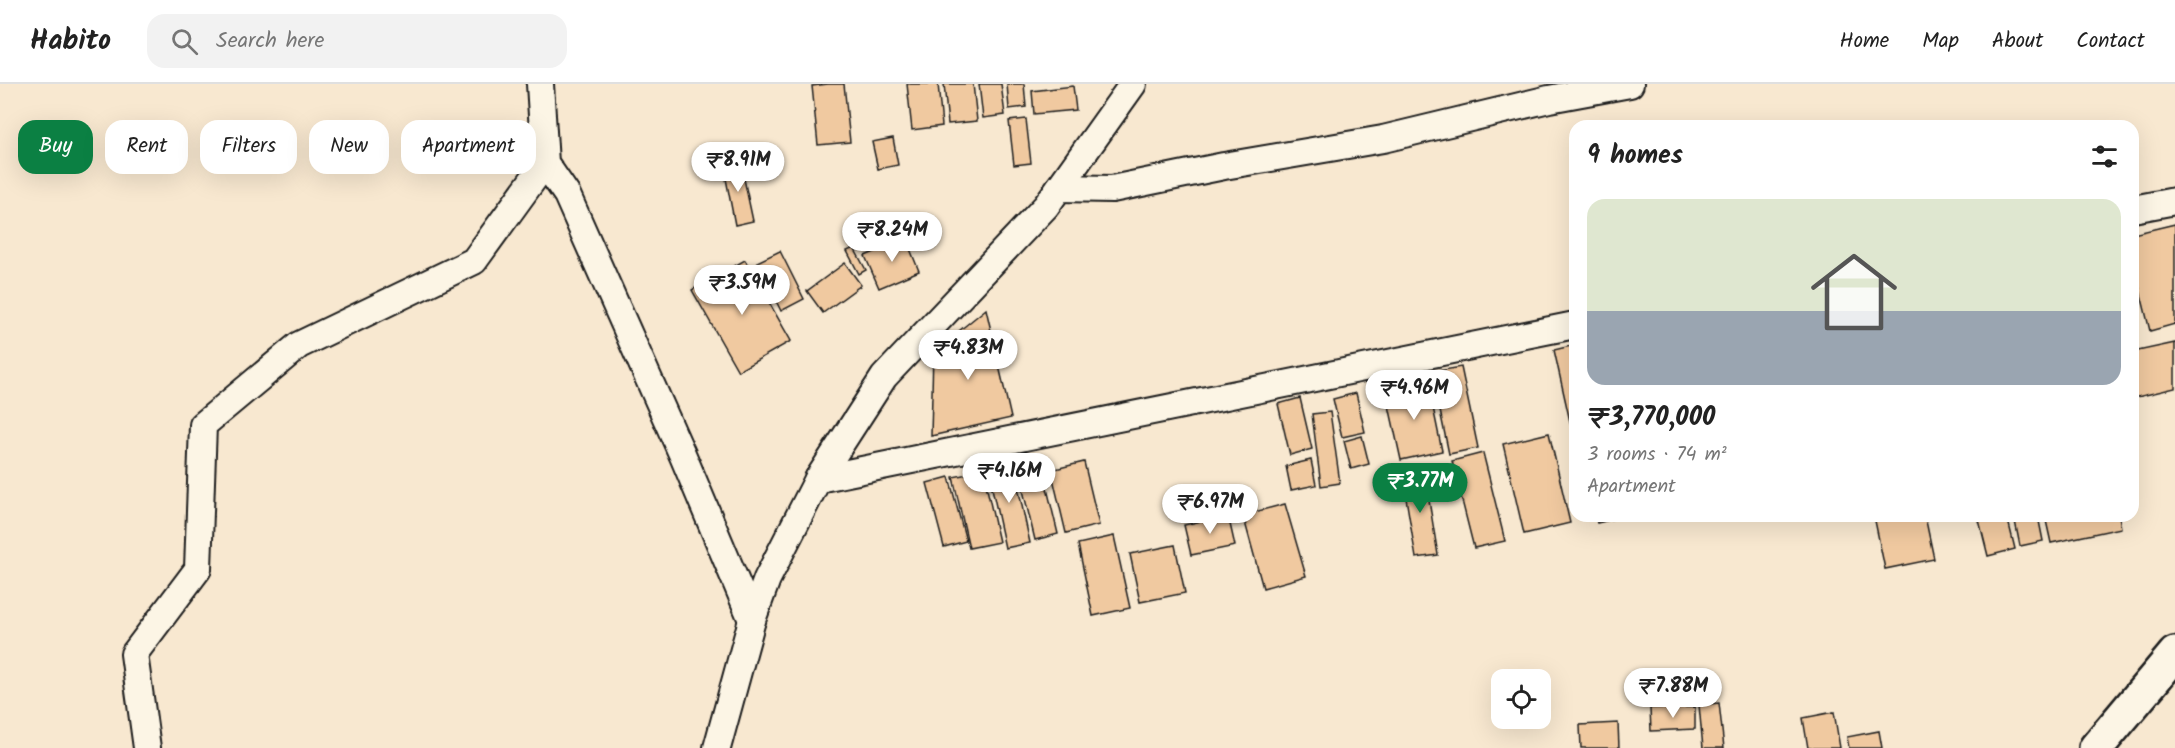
<!DOCTYPE html>
<meta charset="utf-8">
<style>
:root{--surface:#fff;--page:#f2f2f2;--text:#222;--muted:#767676;--line:#e0e0e0;--accent:#0b8043}
body{margin:0;font-family:Kalam,sans-serif;background:var(--page);color:var(--text);height:100vh;display:flex;flex-direction:column;font-size:22px;white-space:nowrap}
*{box-sizing:border-box;margin:0}
p{font-size:20px;color:var(--muted)}
.icon{flex:none;width:33px;height:33px;fill:none;stroke:currentColor;stroke-width:2;stroke-linecap:round;stroke-linejoin:round}
.map{position:relative;flex:1;overflow:hidden}
.sheet{position:absolute;left:1569px;top:36px;width:570px;height:402px;display:flex;flex-direction:column;background:var(--surface);border-radius:18px;box-shadow:0 6px 24px #0002}
.sheet>*{flex:none}
.top-card{position:absolute;left:18px;top:36px;width:570px;height:54px;display:flex;gap:12px}
.controls{position:absolute;left:1491px;top:585px;display:grid;gap:12px}
.controls a{display:grid;place-items:center;width:60px;height:60px;border-radius:12px;background:var(--surface);box-shadow:0 6px 24px #0002;font-size:30px}
.price{position:absolute;translate:-50% -51px;padding:0 14px;border-radius:21px;background:#fff;color:#222;font-size:20px;line-height:39px;filter:drop-shadow(0 2px 3px #0008)}
.price::after{content:'';position:absolute;left:50%;top:36px;width:18px;height:14px;margin-left:-9px;background:inherit;clip-path:polygon(0 0,100% 0,50% 100%)}
.price.current{background:var(--accent);color:#fff}
ul{padding:0;list-style:none}
li{display:grid;align-content:center;gap:12px;height:318px;padding:0 18px}
li span{display:grid;place-items:center;height:186px;border-radius:18px;color:#555}
li>.icon{margin-inline-start:auto}
span .icon{width:108px;height:108px;fill:#fffc;stroke-width:1}
li b{font-size:26px}
h2{display:flex;justify-content:space-between;align-items:center;height:72px;padding:0 18px;font-size:26px}
.pill{padding:0 21px;border-radius:18px;background:var(--surface);box-shadow:0 6px 24px #0002;font-size:21px;line-height:54px}
.pill.current{background:var(--accent);color:#fff}
header{display:flex;align-items:center;gap:36px;box-sizing:border-box;height:84px;padding:0 30px;background:var(--surface);border-bottom:2px solid var(--line)}
header strong{font-size:28px}
nav{display:flex;gap:33px;margin-inline-start:auto;font-size:21px}
.search{width:420px;height:54px;background:var(--page);display:flex;align-items:center;gap:15px;box-sizing:border-box;padding:0 21px;border-radius:18px;color:var(--muted);font-size:22px}
.map>svg:first-child{display:block}
.building{fill:#f0c9a0;stroke:#1c1c1c;stroke-width:1.5}
.lines{fill:none;stroke-linecap:round;stroke-linejoin:round}
.minor-casing{stroke:#1c1c1c;stroke-width:30}
.trunk-casing{stroke:#1c1c1c;stroke-width:38}
.minor{stroke:#fcf5e5;stroke-width:26}
.trunk{stroke:#fcf5e5;stroke-width:33}
</style>
<header>
<strong>Habito</strong>
<div class="search"><svg class="icon" aria-label="search" viewBox="0 0 24 24"><circle cx="10" cy="10" r="6"/><path d="M15 15l6 6"/></svg>Search here</div>
<nav><a>Home</a><a>Map</a><a>About</a><a>Contact</a></nav>
</header>
<div class="map">
<svg width="2175" height="664" viewBox="0 0 2175 664">
<rect width="100%" height="100%" fill="#f8e8d0"/>
<filter id="ink" filterUnits="userSpaceOnUse"><feTurbulence type="fractalNoise" baseFrequency=".0167" numOctaves="2"/><feDisplacementMap in="SourceGraphic" scale="12" xChannelSelector="R" yChannelSelector="G"/><feConvolveMatrix kernelMatrix="1 2 1 2 8 2 1 2 1" color-interpolation-filters="sRGB"/></filter>
<g filter="url(#ink)">
<g class="building">
<path d="M828 0H844L850 58 818 61 812 2Z"/>
<path d="M907 0H938L942 42 912 46Z"/>
<path d="M944 0H973L977 37 948 40Z"/>
<path d="M979 0H1001L1005 31 983 34Z"/>
<path d="M1007 0H1024L1026 23 1009 25Z"/>
<path d="M1073 2 1076 26 1034 30 1032 7Z"/>
<path d="M1026 35 1031 79 1014 81 1009 37Z"/>
<path d="M893 54 898 81 878 85 872 58Z"/>
<path d="M740 76 753 137 735 141 723 79Z"/>
<path d="M2175 140V240L2150 247 2133 178V150Z"/>
<path d="M906 155 919 187 879 204 865 172Z"/>
<path d="M854 164 866 186 859 190 847 167Z"/>
<path d="M780 167 804 215 781 227 757 178Z"/>
<path d="M745 176 791 257 738 287 692 206Z"/>
<path d="M845 179 861 201 823 229 807 207Z"/>
<path d="M986 225 1011 334 931 352 933 268Z"/>
<path d="M2175 259V304L2133 314V268Z"/>
<path d="M1575 261V341L1571 342 1554 266Z"/>
<path d="M1461 283 1478 364 1449 370 1432 288Z"/>
<path d="M1428 299 1442 367 1401 376 1386 308Z"/>
<path d="M1356 309 1365 348 1342 353 1333 315Z"/>
<path d="M1300 314 1312 365 1290 371 1278 320Z"/>
<path d="M1330 328 1340 399 1321 402 1312 330Z"/>
<path d="M1549 349 1570 439 1524 450 1503 360Z"/>
<path d="M1362 352 1369 380 1351 385 1344 357Z"/>
<path d="M1483 369 1505 457 1474 464 1452 377Z"/>
<path d="M1012 375 1030 459 1005 464 987 381Z"/>
<path d="M1311 376 1316 401 1291 406 1286 382Z"/>
<path d="M1084 378 1099 441 1066 449 1051 386Z"/>
<path d="M1424 386 1438 471 1416 474 1402 390Z"/>
<path d="M983 387 999 458 969 464 953 393Z"/>
<path d="M949 393 966 457 944 463 927 399Z"/>
<path d="M1045 396 1058 450 1035 456 1022 402Z"/>
<path d="M1285 420 1306 492 1263 504 1243 431Z"/>
<path d="M1228 431 1235 462 1191 471 1184 441Z"/>
<path d="M1595 432H1626L1597 439Z"/>
<path d="M1874 432H1925L1934 475 1885 485Z"/>
<path d="M1978 432H2007L2015 465 1988 472Z"/>
<path d="M2014 432H2038L2043 457 2020 462Z"/>
<path d="M2045 432H2119L2121 444 2051 459Z"/>
<path d="M1114 452 1130 524 1093 532 1078 460Z"/>
<path d="M1175 461 1185 509 1140 518 1130 470Z"/>
<path d="M1719 619 1724 664H1703L1699 621Z"/>
<path d="M1695 623V645L1651 647 1650 624Z"/>
<path d="M1834 628 1840 664H1808L1803 634Z"/>
<path d="M1618 639 1619 664H1581L1580 641Z"/>
<path d="M1879 647 1882 664H1849L1847 653Z"/>
</g>
<g class="lines">
<defs>
<g id="minor">
<path d="M540 0 545 79 567 111 683 372 752 536"/>
<path d="M1059 104 1112 105 1224 82 1383 55 1549 15 1630 0"/>
<path d="M2133 125 2175 117"/>
<path d="M818 395 1575 241"/>
<path d="M147 664 134 570 198 485 203 341 299 261 474 177 545 79"/>
<path d="M717 664 752 536 767 495 818 395 884 293 1046 122 1133 0"/>
</g>
<path id="trunk" d="M2096 664 2175 570"/>
</defs>
<use href="#minor" class="minor-casing"/>
<use href="#trunk" class="trunk-casing"/>
<use href="#minor" class="minor"/>
<use href="#trunk" class="trunk"/>
</g>
</g>
</svg>
<div class="controls">
<a><svg class="icon" aria-label="locate" viewBox="0 0 24 24"><circle cx="12" cy="12" r="6"/><path d="M12 2v4M12 18v4M2 12h4M18 12h4"/></svg></a>
</div>
<b class="price" style="left:738px;top:109px">₹8.91M</b>
<b class="price" style="left:892px;top:179px">₹8.24M</b>
<b class="price" style="left:742px;top:232px">₹3.59M</b>
<b class="price" style="left:968px;top:297px">₹4.83M</b>
<b class="price" style="left:1414px;top:337px">₹4.96M</b>
<b class="price" style="left:1009px;top:420px">₹4.16M</b>
<b class="price current" style="left:1420px;top:430px">₹3.77M</b>
<b class="price" style="left:1210px;top:451px">₹6.97M</b>
<b class="price" style="left:1673px;top:635px">₹7.88M</b>
<div class="top-card">
<a class="pill current">Buy</a>
<a class="pill">Rent</a>
<a class="pill">Filters</a>
<a class="pill">New</a>
<a class="pill">Apartment</a>
</div>
<section class="sheet">
<h2>9 homes<svg class="icon" aria-label="filters" viewBox="0 0 24 24"><path d="M4 7h16M4 17h16"/><circle cx="9" cy="7" r="2"/><circle cx="15" cy="17" r="2"/></svg></h2>
<ul>
<li><span style="background:linear-gradient(#dfe7d0 60%,#9aa5b1 0)"><svg class="icon" aria-label="home" viewBox="0 0 24 24"><path d="M3 11l9-7 9 7M6 9v11h12V9"/></svg></span><div><b>₹3,770,000</b><p>3 rooms · 74 m²</p><p>Apartment</p></div></li>
</ul>
</section>
</div>
